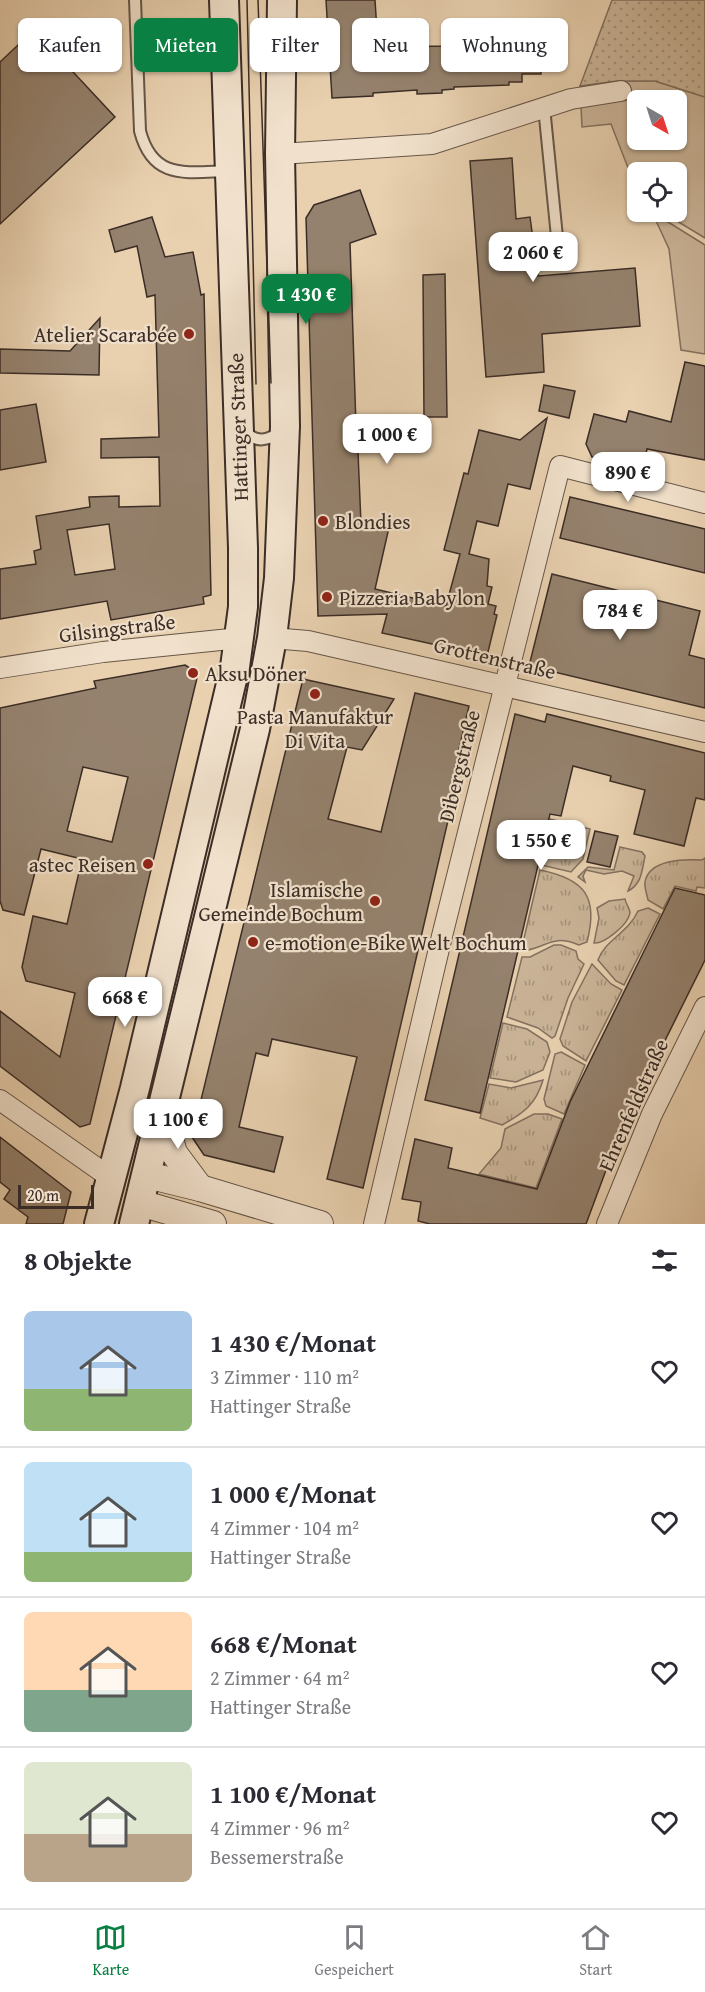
<!DOCTYPE html>
<html lang="de">
<meta charset="utf-8">
<style>
:root{--surface:#fff;--page:#f2f2f3;--text:#2b2b33;--muted:#7c7c81;--line:#e1e1e2;--accent:#0b8043}
body{margin:0;font-family:"Gentium Book Plus",serif;background:var(--page);color:var(--text);height:100vh;display:flex;flex-direction:column;font-size:22px;white-space:nowrap}
*{box-sizing:border-box;margin:0}
p{font-size:20px;color:var(--muted)}
.icon{flex:none;width:33px;height:33px;fill:none;stroke:currentColor;stroke-width:2;stroke-linecap:round;stroke-linejoin:round}
.map{position:relative;height:1224px;overflow:hidden}
.side{display:flex;flex-direction:column;background:var(--surface);flex:1}
.side>*{flex:none}
.hud{position:absolute;left:18px;top:18px;width:669px;height:54px;display:flex;gap:12px}
.needle{width:39px;rotate:141deg}
.tools{position:absolute;left:627px;top:90px;display:grid;gap:12px}
.tools a{display:grid;place-items:center;width:60px;height:60px;border-radius:9px;background:var(--surface);box-shadow:0 2px 4px #0004;font-size:30px}
.scale{position:absolute;left:18px;bottom:15px;width:76px;box-sizing:border-box;padding-left:6px;border:3px solid #3b2d26;border-top:0;font-size:16px;line-height:21px;white-space:nowrap;color:#3b2d26;-webkit-text-stroke:4px #f1e1cc;paint-order:stroke}
.price{position:absolute;translate:-50% -51px;padding:0 14px;border-radius:12px;background:#fff;color:#222;font-size:20px;line-height:39px;filter:drop-shadow(0 2px 3px #0008)}
.price::after{content:'';position:absolute;left:50%;top:36px;width:18px;height:14px;margin-left:-9px;background:inherit;clip-path:polygon(0 0,100% 0,50% 100%)}
.price.active{background:var(--accent);color:#fff}
ul{padding:0;list-style:none}
li{display:flex;align-items:center;gap:18px;height:150px;padding:0 24px}
li+li{border-top:2px solid var(--line)}
li span{display:grid;place-items:center;flex:none;width:168px;height:120px;border-radius:9px;color:#555}
li>.icon{margin-inline-start:auto}
span .icon{width:72px;height:72px;fill:#fffc;stroke-width:1}
li b{font-size:26px}
h2{display:flex;justify-content:space-between;align-items:center;height:72px;padding:0 24px;font-size:26px}
.pill{padding:0 21px;border-radius:9px;background:var(--surface);box-shadow:0 2px 4px #0004;font-size:21px;line-height:54px}
.pill.active{background:var(--accent);color:#fff}
.tab-bar{display:flex;justify-content:space-around;align-items:center;height:84px;border-top:2px solid var(--line);background:var(--surface);font-size:16px;color:var(--muted)}
.tab-bar a{display:grid;justify-items:center;gap:3px}
.tab-bar .active{color:var(--accent)}
.map>svg:first-child{display:block}
.grass{fill:url(#grass-tufts);stroke:#837160;stroke-width:1.5}
.park{fill:#cbb599;stroke:#837160;stroke-width:1.5;fill-rule:evenodd}
.garden{fill:url(#garden-dots);stroke:#837160;stroke-width:1.5}
.building{fill:#95826e;stroke:#3b2d26;stroke-width:1.5;fill-rule:evenodd}
.lines{fill:none;stroke-linecap:round;stroke-linejoin:round}
.service-casing{stroke:#665648;stroke-width:14}
.minor-casing{stroke:#665648;stroke-width:22}
.tertiary-casing{stroke:#665648;stroke-width:28}
.secondary-casing{stroke:#3b2d26;stroke-width:32}
.service{stroke:#f1e1cc;stroke-width:10}
.minor{stroke:#f1e1cc;stroke-width:20}
.tertiary{stroke:#f1e1cc;stroke-width:26}
.secondary{stroke:#f1e1cc;stroke-width:28}
.tram{stroke:#3b2d26;stroke-width:1.5}
.poi-dot{fill:#8f2418;stroke:#f1e1cc;stroke-width:2}
.labels{text-anchor:middle;dominant-baseline:central;stroke-width:4.5;stroke-linejoin:round;paint-order:stroke}
.poi-label{font-size:21px;fill:#3b2d26;stroke:#f1e1cc;text-anchor:start}
.street-label{font-size:21px;fill:#3b2d26;stroke:#f1e1cc}
</style>
<div class="map">
<svg width="705" height="1224" viewBox="0 0 705 1224">
<defs>
<pattern id="grass-tufts" width="24" height="20" patternUnits="userSpaceOnUse" patternTransform="scale(1.5)"><rect width="24" height="20" fill="#cbb599"/><path d="M3 7l-1-3M5 7V3M7 7l1-3M15 17l-1-3M17 17v-4M19 17l1-3" fill="none" stroke="#a6947d"/></pattern>
<pattern id="garden-dots" width="8" height="8" patternUnits="userSpaceOnUse" patternTransform="scale(1.5)"><rect width="8" height="8" fill="#cbb599"/><path d="M2 2h.1M6 6h.1" fill="none" stroke="#a6947d" stroke-width="1.8" stroke-linecap="round"/></pattern>
</defs>
<rect width="100%" height="100%" fill="#e9d1b0"/>
<filter id="stains"><feTurbulence type="fractalNoise" baseFrequency=".00333" numOctaves="4"/><feColorMatrix values="0 0 0 0 .2 0 0 0 0 .09 0 0 0 0 .02 0 0 0 .5 -.17"/></filter>
<radialGradient id="worn" r=".72"><stop offset=".6" stop-color="#630" stop-opacity="0"/><stop offset="1" stop-color="#630" stop-opacity=".3"/></radialGradient>
<g class="grass">
<path d="M550 819 590 829 583 859 571 872 541 865Z"/>
<path d="M620 847 642 852 645 856C642 870 642 884 628 891L634 876 622 871 604 874 586 870 583 876 585 882 578 877 588 867 614 870Z"/>
<path d="M705 858V888L697 887 696 891 675 886 663 909 648 900C647 894 644 888 645 882 649 859 685 859 702 860Z"/>
<path d="M540 870C584 879 599 896 587 942L579 945C550 933 547 949 521 951Z"/>
<path d="M625 899C626 905 630 908 630 913 628 925 604 944 594 943L599 918 597 908 609 901Z"/>
<path d="M648 908 660 914 624 985 616 981 598 960C604 941 629 932 638 911Z"/>
<path d="M554 945H561L576 951 578 959 584 964 568 998 555 1036 552 1038 538 1028 507 1017 522 957H530Z"/>
<path d="M592 964 611 984 622 990 586 1061 563 1046 560 1039 572 1002Z"/>
<path d="M503 1023 527 1029 547 1042 550 1052 543 1070 516 1082 490 1078Z"/>
<path d="M561 1052 585 1065 564 1114 546 1106 544 1099 555 1054Z"/>
<path d="M543 1080C536 1104 524 1113 502 1125L480 1118 489 1084 511 1088Z"/>
<path d="M534 1114H548L562 1119 536 1188 479 1174 501 1148 505 1129Z"/>
</g>
<g class="park">
<path d="M617 81H655L705 97V238L662 212H676V172H638L637 191 611 124 582 127 580 86ZM638 100H676V140H638Z"/>
<path d="M652 212 705 245V354L681 350 669 249Z"/>
</g>
<path class="garden" d="M612 0H705V97L655 81H617L580 86Z"/>
<g class="building">
<path d="M326 0H375L378 47 451 46V39L518 37V32L541 31V74H522V82H509V85L454 87V89L442 90V93L417 94V90L373 93V96L332 98Z"/>
<path d="M34 30 115 117 0 224V62Z"/>
<path d="M512 158 516 219 530 217 538 276 635 268 640 326 542 334 544 372 486 377 470 161Z"/>
<path d="M360 190 376 234 350 243 356 426 429 423 430 429 358 452 361 524 390 523 375 589 446 606 460 554 444 550 464 473 468 474 479 430 520 440 547 418 530 489 508 484 498 526 477 521 469 554 489 559 487 586 492 587 488 604 496 606 494 614 497 615 487 656 382 633 387 614 318 616 306 218 314 205Z"/>
<path d="M152 217 165 257 193 252 201 295 204 294 211 595 203 597 204 604 111 620 107 601 0 619V569L36 564 34 551 41 549 36 516 90 507 89 497 119 496V507L160 506 159 457 101 458V439L159 437 155 295 147 297 137 246 115 252 109 230ZM109 524 115 569 75 575 67 530Z"/>
<path d="M445 274 447 417H424L423 275Z"/>
<path d="M100 318 99 375 0 373V349L70 351Z"/>
<path d="M685 362 705 366V460L647 449 643 469 592 457 586 444 594 414 626 422 629 411 671 422Z"/>
<path d="M544 385 575 391 569 418 539 411Z"/>
<path d="M36 404 46 462 0 470V410Z"/>
<path d="M570 497 705 529V573L560 538Z"/>
<path d="M552 574 700 611 689 655 705 659V708L529 666Z"/>
<path d="M185 665 193 670 197 678 90 1124 80 1127 0 1066V1011L60 1057 75 993 26 981 22 967 33 916 67 924 82 859 41 849 24 915 3 910 0 901V708L96 688 94 681ZM83 767 128 777 112 842 67 831Z"/>
<path d="M303 679 394 699 362 750 347 747 328 819 381 832 415 693 469 706 454 771 459 773 363 1188 327 1179 357 1057 272 1039 268 1056 256 1053 239 1127 283 1137 274 1172 204 1155 192 1137Z"/>
<path d="M515 714 545 722 547 714 705 753V800L696 798 684 846 634 834 645 790 610 781 611 776 573 766 561 816 550 814 480 1113 425 1100Z"/>
<path d="M595 831 618 836 610 867 587 862Z"/>
<path d="M675 888 705 895V960L622 1127 586 1224H430L418 1221 421 1202 402 1199 415 1139 452 1148 448 1168 537 1189 570 1102Z"/>
<path d="M0 1137 71 1192 63 1224H26L28 1217 4 1199 10 1190 0 1182Z"/>
</g>
<g class="lines">
<defs>
<g id="service">
<path d="M135 0 140 131C153 181 187 172 229 171"/>
<path d="M544 107 559 257"/>
<path d="M244 430C255 444 270 441 281 430"/>
</g>
<g id="minor">
<path d="M280 154 432 144 571 99 621 91"/>
<path d="M272 638 308 641 705 732"/>
<path d="M0 668 103 652 240 638"/>
<path d="M0 1100 111 1178"/>
<path d="M374 1224 442 936 560 466 705 503"/>
<path d="M607 1224 652 1114 705 1007"/>
</g>
<g id="tertiary">
<path d="M163 1114 174 1153 200 1188"/>
<path d="M147 1175 200 1188 320 1224"/>
<path d="M140 1203 213 1224"/>
</g>
<g id="secondary">
<path d="M99 1224 135 1088 235 667 243 607V548L224 0"/>
<path d="M134 1224 255 729 272 638 279 578 285 426 280 154 282 0"/>
</g>
</defs>
<use href="#service" class="service-casing"/>
<use href="#minor" class="minor-casing"/>
<use href="#tertiary" class="tertiary-casing"/>
<use href="#secondary" class="secondary-casing"/>
<use href="#service" class="service"/>
<use href="#minor" class="minor"/>
<use href="#tertiary" class="tertiary"/>
<use href="#secondary" class="secondary"/>
<g class="tram">
<path d="M247 0 256 384"/>
<path d="M258 0 271 383"/>
</g>
</g>
<g class="poi-dot">
<circle cx="189" cy="334" r="6"/>
<circle cx="323" cy="521" r="6"/>
<circle cx="327" cy="597" r="6"/>
<circle cx="193" cy="673" r="6"/>
<circle cx="315" cy="694" r="6"/>
<circle cx="148" cy="864" r="6"/>
<circle cx="375" cy="901" r="6"/>
<circle cx="253" cy="942" r="6"/>
</g>
<g class="labels">
<g class="poi-label">
<text x="177" y="334" text-anchor="end">Atelier Scarabée</text>
<text x="335" y="521">Blondies</text>
<text x="339" y="597">Pizzeria Babylon</text>
<text x="205" y="673">Aksu Döner</text>
<text x="315" y="716" text-anchor="middle">Pasta Manufaktur<tspan x="315" dy="24">Di Vita</tspan></text>
<text x="136" y="864" text-anchor="end">astec Reisen</text>
<text x="363" y="889" text-anchor="end">Islamische<tspan x="363" dy="24">Gemeinde Bochum</tspan></text>
<text x="265" y="942">e-motion e-Bike Welt Bochum</text>
</g>
<g class="street-label">
<text transform="translate(238 427) rotate(-92)">Hattinger Straße</text>
<text transform="translate(117 628) rotate(-7)">Gilsingstraße</text>
<text transform="translate(495 658) rotate(13)">Grottenstraße</text>
<text transform="translate(459 766) rotate(-76)">Dibergstraße</text>
<text transform="translate(633 1105) rotate(-66)">Ehrenfeldstraße</text>
</g>
</g>
<rect width="100%" height="100%" filter="url(#stains)"/>
<rect width="100%" height="100%" fill="url(#worn)"/>
</svg>
<div class="tools">
<a><svg class="needle" viewBox="-14 -14 28 28"><path d="M0-13l5 13h-10z" fill="#e53935"/><path d="M0 13l5-13h-10z" fill="#7c7c81"/></svg></a>
<a><svg class="icon" aria-label="locate" viewBox="0 0 24 24"><circle cx="12" cy="12" r="6"/><path d="M12 2v4M12 18v4M2 12h4M18 12h4"/></svg></a>
</div>
<div class="scale">20 m</div>
<b class="price" style="left:533px;top:283px">2 060 €</b>
<b class="price active" style="left:306px;top:325px">1 430 €</b>
<b class="price" style="left:387px;top:465px">1 000 €</b>
<b class="price" style="left:628px;top:503px">890 €</b>
<b class="price" style="left:620px;top:641px">784 €</b>
<b class="price" style="left:541px;top:871px">1 550 €</b>
<b class="price" style="left:125px;top:1028px">668 €</b>
<b class="price" style="left:178px;top:1150px">1 100 €</b>
<div class="hud">
<a class="pill">Kaufen</a>
<a class="pill active">Mieten</a>
<a class="pill">Filter</a>
<a class="pill">Neu</a>
<a class="pill">Wohnung</a>
</div>
</div>
<section class="side">
<h2>8 Objekte<svg class="icon" aria-label="filters" viewBox="0 0 24 24"><path d="M4 7h16M4 17h16"/><circle cx="9" cy="7" r="2"/><circle cx="15" cy="17" r="2"/></svg></h2>
<ul>
<li><span style="background:linear-gradient(#a9c7e8 65%,#8fb573 0)"><svg class="icon" aria-label="home" viewBox="0 0 24 24"><path d="M3 11l9-7 9 7M6 9v11h12V9"/></svg></span><div><b>1 430 €/Monat</b><p>3 Zimmer · 110 m²</p><p>Hattinger Straße</p></div><svg class="icon" aria-label="heart" viewBox="0 0 24 24"><path d="M12 20l-8-8c-3-5 5-10 8-4 3-6 11-1 8 4z"/></svg></li>
<li><span style="background:linear-gradient(#bfe0f5 75%,#8fb573 0)"><svg class="icon" aria-label="home" viewBox="0 0 24 24"><path d="M3 11l9-7 9 7M6 9v11h12V9"/></svg></span><div><b>1 000 €/Monat</b><p>4 Zimmer · 104 m²</p><p>Hattinger Straße</p></div><svg class="icon" aria-label="heart" viewBox="0 0 24 24"><path d="M12 20l-8-8c-3-5 5-10 8-4 3-6 11-1 8 4z"/></svg></li>
<li><span style="background:linear-gradient(#ffd9b3 65%,#7fa58c 0)"><svg class="icon" aria-label="home" viewBox="0 0 24 24"><path d="M3 11l9-7 9 7M6 9v11h12V9"/></svg></span><div><b>668 €/Monat</b><p>2 Zimmer · 64 m²</p><p>Hattinger Straße</p></div><svg class="icon" aria-label="heart" viewBox="0 0 24 24"><path d="M12 20l-8-8c-3-5 5-10 8-4 3-6 11-1 8 4z"/></svg></li>
<li><span style="background:linear-gradient(#dfe7d0 60%,#b9a48a 0)"><svg class="icon" aria-label="home" viewBox="0 0 24 24"><path d="M3 11l9-7 9 7M6 9v11h12V9"/></svg></span><div><b>1 100 €/Monat</b><p>4 Zimmer · 96 m²</p><p>Bessemerstraße</p></div><svg class="icon" aria-label="heart" viewBox="0 0 24 24"><path d="M12 20l-8-8c-3-5 5-10 8-4 3-6 11-1 8 4z"/></svg></li>
</ul>
</section>
<nav class="tab-bar">
<a class="active"><svg class="icon" aria-label="map" viewBox="0 0 24 24"><path d="M3 6l6-2 6 2 6-2v14l-6 2-6-2-6 2zM9 4v14M15 6v14"/></svg>Karte</a>
<a><svg class="icon" aria-label="saved" viewBox="0 0 24 24"><path d="M7 4h10v16l-5-4-5 4z"/></svg>Gespeichert</a>
<a><svg class="icon" aria-label="home" viewBox="0 0 24 24"><path d="M3 11l9-7 9 7M6 9v11h12V9"/></svg>Start</a>
</nav>
